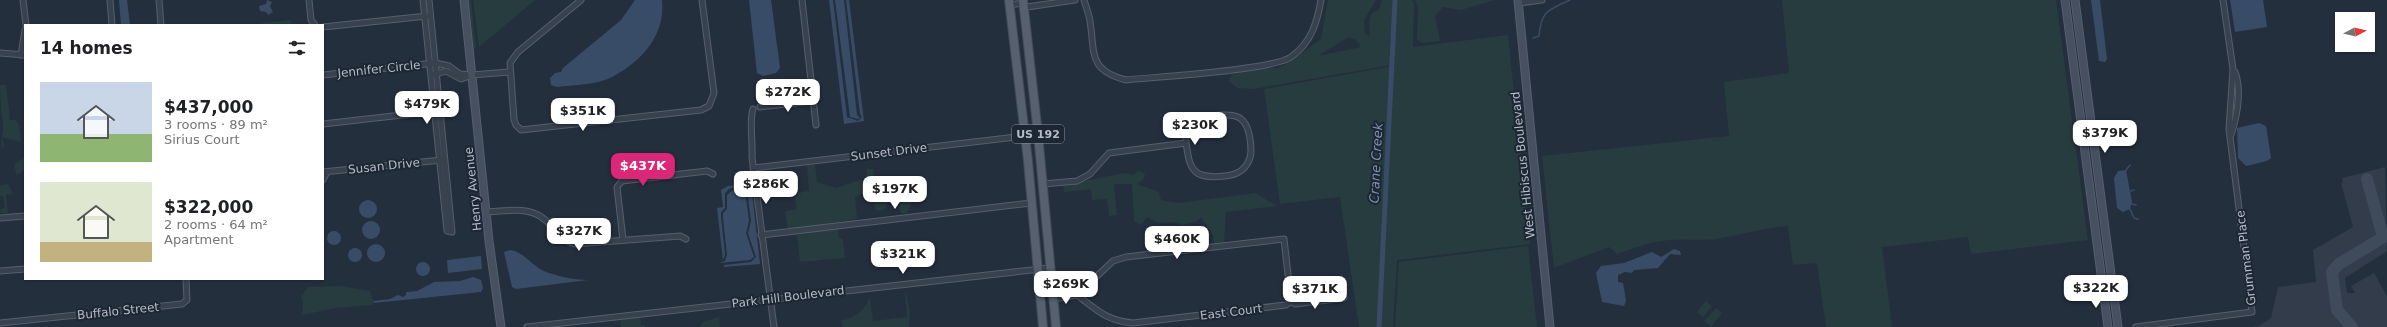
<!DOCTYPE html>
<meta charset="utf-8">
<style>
:root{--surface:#fff;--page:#f2f2f2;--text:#202124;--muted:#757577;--accent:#db2777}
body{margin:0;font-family:"DejaVu Sans",sans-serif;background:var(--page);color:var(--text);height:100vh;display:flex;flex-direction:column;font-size:15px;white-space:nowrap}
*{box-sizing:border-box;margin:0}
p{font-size:13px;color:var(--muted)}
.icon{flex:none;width:22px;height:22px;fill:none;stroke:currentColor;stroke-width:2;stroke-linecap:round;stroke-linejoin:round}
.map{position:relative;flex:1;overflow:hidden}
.panel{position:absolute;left:24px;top:24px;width:300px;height:256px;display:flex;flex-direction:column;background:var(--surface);border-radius:0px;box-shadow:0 1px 3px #0004}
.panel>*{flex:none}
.needle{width:26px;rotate:83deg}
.tools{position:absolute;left:2335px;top:12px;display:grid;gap:8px}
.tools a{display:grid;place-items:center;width:40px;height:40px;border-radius:0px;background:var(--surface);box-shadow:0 1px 3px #0004;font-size:20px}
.price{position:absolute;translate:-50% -34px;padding:0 9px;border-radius:8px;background:#fff;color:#222;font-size:13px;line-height:26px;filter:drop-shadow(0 1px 2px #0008)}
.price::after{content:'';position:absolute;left:50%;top:24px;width:12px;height:9px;margin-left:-6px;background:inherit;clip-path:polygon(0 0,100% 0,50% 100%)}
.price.current{background:var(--accent);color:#fff}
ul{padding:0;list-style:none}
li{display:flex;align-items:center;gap:12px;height:100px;padding:0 16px}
li span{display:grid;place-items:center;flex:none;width:112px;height:80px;border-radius:0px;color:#555}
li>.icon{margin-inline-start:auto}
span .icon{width:48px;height:48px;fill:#fffc;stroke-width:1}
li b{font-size:17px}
h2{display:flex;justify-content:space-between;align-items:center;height:48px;padding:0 16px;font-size:17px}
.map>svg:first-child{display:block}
.airport{fill:#323c4b}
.green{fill:#263c3f;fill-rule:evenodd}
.water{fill:#394c67}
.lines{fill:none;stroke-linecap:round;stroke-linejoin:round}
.stream{stroke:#394c67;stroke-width:1.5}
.canal{stroke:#394c67;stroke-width:5}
.taxiway{stroke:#3f4a5a;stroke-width:12}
.street-casing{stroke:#565f6c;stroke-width:7}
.secondary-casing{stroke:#565f6c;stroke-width:9}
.primary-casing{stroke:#414a57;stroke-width:10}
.street{stroke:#38414e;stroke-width:5}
.secondary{stroke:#465061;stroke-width:7}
.primary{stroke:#56606e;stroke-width:8}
.labels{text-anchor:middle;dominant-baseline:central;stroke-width:4;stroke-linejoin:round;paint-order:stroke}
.shield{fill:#1d2633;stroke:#878f9c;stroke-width:1}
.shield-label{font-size:11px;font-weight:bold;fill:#b4bcc9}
.street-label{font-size:12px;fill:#b4bcc9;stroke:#1d2633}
.water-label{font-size:13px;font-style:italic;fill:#7c92b1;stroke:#1d2633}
</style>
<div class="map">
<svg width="2387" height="327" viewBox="0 0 2387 327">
<rect width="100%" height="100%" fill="#242f3e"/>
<path class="airport" d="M2385 167 2387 251 2345 278 2347 293H2355L2351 286 2374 273 2387 296V327H2252L2259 326 2271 318 2278 287 2316 282 2313 250 2353 227 2341 183H2343L2342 178Z"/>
<g class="green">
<path d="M467 0H471L476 47 472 51Z"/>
<path d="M473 0H535L479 47Z"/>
<path d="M1328 0H1376L1364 20 1365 34 1370 36 1369 23 1371 14 1379 9 1382 0H1395L1392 65 1253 89 1237 88 1229 81 1233 72 1277 68 1288 63 1321 39ZM1347 38 1355 39 1361 47 1318 56Z"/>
<path d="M1397 0H1412L1414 4 1413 47 1508 35 1530 244 1398 260 1397 261 1393 327H1359L1340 197 1280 204 1264 89 1393 66Z"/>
<path d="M1415 0H1495L1461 10 1443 7 1435 16 1440 41 1422 43 1417 40 1418 7Z"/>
<path d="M1782 0H2056L2088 240 1971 254 1968 237 1882 247 1892 327H1826L1817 263 1793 265 1788 226C1765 228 1744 234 1722 238 1705 242 1687 238 1670 240 1651 241 1635 248 1617 254L1609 247 1554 268 1542 156 1729 136 1724 82 1789 73Z"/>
<path d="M291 20V25H263L262 23Z"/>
<path d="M0 85H6L10 120H15L19 125 21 142 2 137 4 145 2 149C0 137 4 132 3 124 1 111 0 99 0 85Z"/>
<path d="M25 157V169L17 176 14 165Z"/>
<path d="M810 164H815L817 182 836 188 866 178 867 169H873L875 182 890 181 904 185 924 183 925 190 914 197 907 213H901L897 198 889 200 886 208 879 211 875 209 872 189 855 197 857 219 788 230 785 211 797 209 794 193 809 191 807 165Z"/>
<path d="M1139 171 1145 174 1143 180 1137 184 1159 192 1161 200 1178 203 1256 193 1276 206 1226 212 1224 244 1214 246 1213 235 1201 217 1197 221 1183 225 1174 222 1158 223 1147 217 1141 225 1134 221 1132 184H1114L1117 215 1109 216 1107 199 1092 200 1091 189 1064 192 1063 185 1124 173 1133 175Z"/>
<path d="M8 184 13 194 6 195 8 213H1L0 209 5 208 3 196H0V185Z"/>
<path d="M838 228 839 238 843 239 845 258 800 262 797 234Z"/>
<path d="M1528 246 1537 327H1395L1399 262Z"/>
<path d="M341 286 370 291 374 303 372 305 336 308 302 315 303 301 301 297 308 287Z"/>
<path d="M905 289 910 311 909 327H843L841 321C855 317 864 311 870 297L873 321 907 317Z"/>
<path d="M1706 301 1712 306 1703 317 1697 312Z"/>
<path d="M1716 308 1722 313 1711 327 1704 321Z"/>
<path d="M640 316 641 325H645V327H621L620 319Z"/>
<path d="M719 317 720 327H700L703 322Z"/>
</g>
<g class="water">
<path d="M119 0H127L130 25H121Z"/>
<path d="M267 0 272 2 270 6 273 12 268 15 266 12 260 11 259 6 266 4Z"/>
<path d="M635 0H662C666 35 641 62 612 77 596 85 574 85 557 87L551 85 550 78 555 73 561 72 563 68 621 20Z"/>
<path d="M749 0H771L780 68 776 73 763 76 757 73Z"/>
<path d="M829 0H833L847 117 858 121 862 117 860 114 846 0H849L864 121 844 124Z"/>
<path d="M835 0H844L857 115 860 118 858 119 850 117Z"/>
<path d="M2091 0H2100L2107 59 2105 62 2099 61Z"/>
<path d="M2230 0H2263L2267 27 2235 32Z"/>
<path d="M2259 123 2266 126 2271 158 2267 161 2246 166 2238 158 2237 128Z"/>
<path d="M2126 170 2132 202 2130 209 2123 212 2117 208 2114 178 2118 171Z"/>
<path d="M751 184 760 264 724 267V265L751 262 756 257 748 233 751 221 747 189C739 185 729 186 725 194V208L721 212V217L725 255 723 260 717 208 723 207 721 190 728 186Z"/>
<path d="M741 189 745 190 749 221 746 233 754 257 750 260 719 263 725 261 727 255 723 218V213L727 209V195L733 190Z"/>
<circle cx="368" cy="209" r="9"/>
<circle cx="371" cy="230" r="9"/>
<circle cx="334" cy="238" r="7"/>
<circle cx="376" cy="253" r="9"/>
<circle cx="355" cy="255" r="7"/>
<path d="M1674 249 1680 251 1681 255 1670 254 1658 268 1634 270 1632 273 1625 272 1618 275V282L1623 283 1626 301 1624 306 1602 302 1596 273 1601 266 1624 263 1652 252 1661 257Z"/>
<path d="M510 250C524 252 530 264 542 270 553 276 576 280 588 280L516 289 512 287 504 252Z"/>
<path d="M481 256 482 269 448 273 447 260Z"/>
<circle cx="423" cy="269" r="7"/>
<path d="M473 277 481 280 483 288 481 292 374 303 373 301 390 299 398 295 403 297 406 295V292L417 291 434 282 460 281Z"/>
</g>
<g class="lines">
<g class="stream">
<path d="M1533 38 1539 36C1541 11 1548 10 1570 0"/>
<path d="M2126 170 2130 165"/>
<path d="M2131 191 2134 190"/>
<path d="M2132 204 2136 205"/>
<path d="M2130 209 2134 218 2138 219"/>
</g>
<path class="canal" d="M1379 327 1395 0"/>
<g class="taxiway">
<path d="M2367 179 2383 237"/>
<path d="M2352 327 2337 310 2332 272 2339 264 2387 235"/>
</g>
<defs>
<g id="street">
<path d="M23 0 26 25"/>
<path d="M110 0 112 25"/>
<path d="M159 0 161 25"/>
<path d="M309 0 311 20 315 25"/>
<path d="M423 0 447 231 452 232 429 0"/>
<path d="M581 0 518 52 510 63 514 120 516 125 521 130 701 110 709 106 714 93 702 0"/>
<path d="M802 0 816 125"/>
<path d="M1084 0C1086 7 1089 14 1090 21 1095 53 1088 70 1126 80 1155 77 1273 70 1291 57 1311 43 1317 23 1321 0"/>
<path d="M1519 3 1542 0"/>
<path d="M1010 5 1023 3 1027 7 1075 0"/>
<path d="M323 27 427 16"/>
<path d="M0 53 25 55"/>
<path d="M21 55 25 30"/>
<path d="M323 75 435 63 449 66 460 74 472 75 509 72"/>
<path d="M433 75 446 71 461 79 472 75"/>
<path d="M760 107 814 101"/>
<path d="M753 109C749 119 753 143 752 157L774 327"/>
<path d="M323 124 437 111"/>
<path d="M2231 135C2237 116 2242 91 2235 72"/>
<path d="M753 168 1025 136"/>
<path d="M323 172 442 160"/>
<path d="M323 180 327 172"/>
<path d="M1043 184 1077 181 1090 174 1109 153 1186 143C1188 153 1188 165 1196 172 1204 179 1228 177 1237 173 1246 169 1251 159 1251 151 1251 141 1249 125 1241 119 1234 112 1202 115 1194 122 1187 128 1185 134 1186 143"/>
<path d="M486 212C506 211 528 206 544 219 557 229 557 239 575 244L680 236 686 239"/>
<path d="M0 218 25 216"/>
<path d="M761 235 1031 203"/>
<path d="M623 240 617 187 622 181 707 171 713 174"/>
<path d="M0 271 25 269"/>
<path d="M1077 295C1097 310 1107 321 1133 323L1286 305 1291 301"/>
<path d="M1053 299 1077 295 1113 261 1126 257 1284 239 1291 301"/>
<path d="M1291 301 1295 304 1344 298"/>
<path d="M0 323 182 304 187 300 186 279"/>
<path d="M527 327 1050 268"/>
<path d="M2136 327 2252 312 2229 129 2233 69 2223 0"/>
</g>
<g id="secondary">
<path d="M464 0 489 241 501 327"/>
<path d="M1518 0 1550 327"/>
<path d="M2065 0 2108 327"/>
<path d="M2075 0 2118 327"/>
</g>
<g id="primary">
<path d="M1009 0 1028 161 1043 327"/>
<path d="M1023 0 1038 134 1056 327"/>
</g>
</defs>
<use href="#street" class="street-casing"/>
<use href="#secondary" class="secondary-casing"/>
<use href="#primary" class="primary-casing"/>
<use href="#street" class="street"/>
<use href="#secondary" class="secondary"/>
<use href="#primary" class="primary"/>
</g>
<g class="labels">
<rect class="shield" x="1012" y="125" width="52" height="18" rx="3"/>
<g class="shield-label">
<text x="1038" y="134">US 192</text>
</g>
<g class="street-label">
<text transform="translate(379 69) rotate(-6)">Jennifer Circle</text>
<text transform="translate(889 152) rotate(-7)">Sunset Drive</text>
<text transform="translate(1523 165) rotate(-96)">West Hibiscus Boulevard</text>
<text transform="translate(384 166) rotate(-6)">Susan Drive</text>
<text transform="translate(473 189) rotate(-96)">Henry Avenue</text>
<text transform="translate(2246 258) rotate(-97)">Grumman Place</text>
<text transform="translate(788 297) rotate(-7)">Park Hill Boulevard</text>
<text transform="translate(118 311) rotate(-6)">Buffalo Street</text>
<text transform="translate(1231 312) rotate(-7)">East Court</text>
</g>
<g class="water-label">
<text transform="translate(1376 163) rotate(-87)">Crane Creek</text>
</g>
</g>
</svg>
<div class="tools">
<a><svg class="needle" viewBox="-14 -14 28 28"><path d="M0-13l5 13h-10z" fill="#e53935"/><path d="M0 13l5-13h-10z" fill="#757577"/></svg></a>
</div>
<b class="price" style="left:788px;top:113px">$272K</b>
<b class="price" style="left:427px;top:125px">$479K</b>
<b class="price" style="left:583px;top:132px">$351K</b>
<b class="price" style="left:1195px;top:146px">$230K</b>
<b class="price" style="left:2105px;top:154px">$379K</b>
<b class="price current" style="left:643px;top:187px">$437K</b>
<b class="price" style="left:766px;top:205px">$286K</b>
<b class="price" style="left:895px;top:210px">$197K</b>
<b class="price" style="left:579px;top:252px">$327K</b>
<b class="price" style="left:1177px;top:260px">$460K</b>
<b class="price" style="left:903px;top:275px">$321K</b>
<b class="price" style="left:1066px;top:305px">$269K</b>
<b class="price" style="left:2096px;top:309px">$322K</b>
<b class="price" style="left:1315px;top:310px">$371K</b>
<section class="panel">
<h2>14 homes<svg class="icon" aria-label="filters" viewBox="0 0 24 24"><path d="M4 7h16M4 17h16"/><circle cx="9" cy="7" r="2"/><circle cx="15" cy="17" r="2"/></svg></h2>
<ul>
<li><span style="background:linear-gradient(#c9d6e8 65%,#8fb573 0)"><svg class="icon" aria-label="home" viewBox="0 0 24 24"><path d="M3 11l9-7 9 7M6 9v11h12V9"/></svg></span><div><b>$437,000</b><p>3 rooms · 89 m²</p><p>Sirius Court</p></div></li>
<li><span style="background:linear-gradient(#dfe7d0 75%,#c2b280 0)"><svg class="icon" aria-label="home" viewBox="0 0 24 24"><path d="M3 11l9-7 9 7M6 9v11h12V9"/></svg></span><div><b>$322,000</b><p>2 rooms · 64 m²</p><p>Apartment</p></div></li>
</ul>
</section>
</div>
